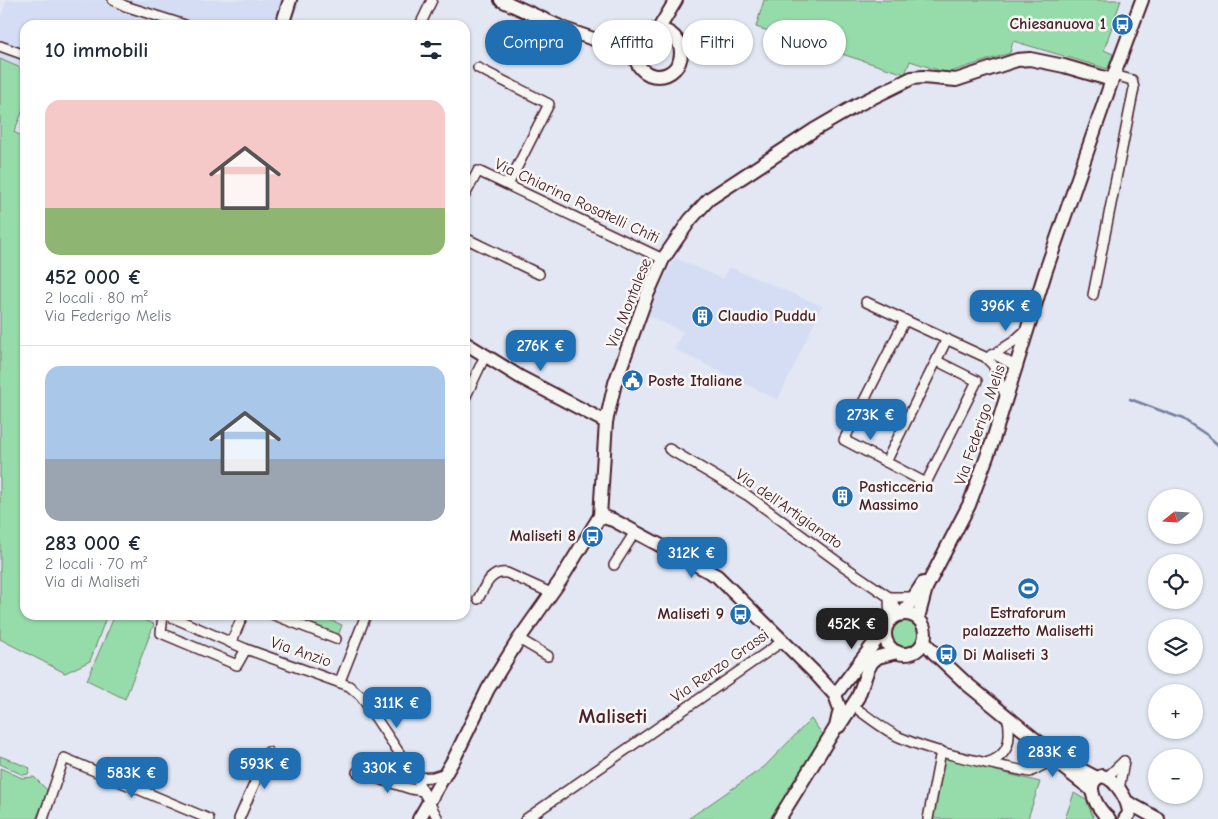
<!DOCTYPE html>
<html lang="it">
<meta charset="utf-8">
<style>
:root{--surface:#fff;--page:#f2f2f3;--text:#1f2937;--muted:#747a83;--line:#e0e1e3;--accent:#1f6fb2}
body{margin:0;font-family:"Comic Neue",sans-serif;background:var(--page);color:var(--text);height:100vh;display:flex;flex-direction:column;font-size:19px;white-space:nowrap}
*{box-sizing:border-box;margin:0}
p{font-size:16px;color:var(--muted)}
.icon{flex:none;width:28px;height:28px;fill:none;stroke:currentColor;stroke-width:2;stroke-linecap:round;stroke-linejoin:round}
.map{position:relative;flex:1;overflow:hidden}
.sheet{position:absolute;left:20px;top:20px;width:450px;height:600px;display:flex;flex-direction:column;background:var(--surface);border-radius:15px;box-shadow:0 1px 4px #0004}
.sheet>*{flex:none}
.hud{position:absolute;left:485px;top:20px;width:475px;height:45px;display:flex;gap:10px}
.needle{width:32px;rotate:252deg}
.controls{position:absolute;left:1148px;top:489px;display:grid;gap:10px}
.controls a{display:grid;place-items:center;width:55px;height:55px;border-radius:50%;background:var(--surface);box-shadow:0 1px 4px #0004;font-size:25px}
.price{position:absolute;translate:-50% -42px;padding:0 11px;border-radius:10px;background:var(--accent);color:#fff;font-size:16px;line-height:32px;filter:drop-shadow(0 1px 2px #0008)}
.price::after{content:'';position:absolute;left:50%;top:30px;width:15px;height:11px;margin-left:-8px;background:inherit;clip-path:polygon(0 0,100% 0,50% 100%)}
.price.active{background:#222;color:#fff}
ul{padding:0;list-style:none}
li{display:grid;align-content:center;gap:10px;height:265px;padding:0 25px}
li+li{border-top:1px solid var(--line)}
li span{display:grid;place-items:center;height:155px;border-radius:15px;color:#555}
li>.icon{margin-inline-start:auto}
span .icon{width:90px;height:90px;fill:#fffc;stroke-width:1}
li b{font-size:21px}
h2{display:flex;justify-content:space-between;align-items:center;height:60px;padding:0 25px;font-size:21px}
.pill{padding:0 18px;border-radius:22px;background:var(--surface);box-shadow:0 1px 4px #0004;font-size:18px;line-height:45px}
.pill.active{background:var(--accent);color:#fff}
.map>svg:first-child{display:block}
.built{fill:#d4ddf3}
.green{fill:#96dcaa;stroke:#707e6a}
.lines{fill:none;stroke-linecap:round;stroke-linejoin:round}
.stream{stroke:#737e9d;stroke-width:2.5}
.street-casing{stroke:#4a1f2b;stroke-width:12}
.secondary-casing{stroke:#4a1f2b;stroke-width:16}
.street{stroke:#f6f6f2;stroke-width:9}
.secondary{stroke:#f6f6f2;stroke-width:12}
.labels{text-anchor:middle;dominant-baseline:central;stroke-width:5;stroke-linejoin:round;paint-order:stroke}
.poi-label{font-size:16px;font-weight:bold;fill:#4a1f2b;stroke:#f6f6f2;text-anchor:start}
.street-label{font-size:16px;fill:#4a1f2b;stroke:#f6f6f2}
.district-label{font-size:21px;font-weight:bold;fill:#4a1f2b;stroke:#f6f6f2}
</style>
<div class="map">
<svg width="1218" height="819" viewBox="0 0 1218 819">
<rect width="100%" height="100%" fill="#e2e7f3"/>
<filter id="ink" filterUnits="userSpaceOnUse"><feTurbulence type="fractalNoise" baseFrequency=".02" numOctaves="2"/><feDisplacementMap in="SourceGraphic" scale="10" xChannelSelector="R" yChannelSelector="G"/><feConvolveMatrix kernelMatrix="1 2 1 2 8 2 1 2 1" color-interpolation-filters="sRGB"/></filter>
<g filter="url(#ink)">
<g class="built">
<path d="M7 0H300L291 25H25V70L0 59V19Z"/>
<path d="M675 258 723 279 728 268 734 269 822 306 778 400 674 349 683 332 645 314Z"/>
</g>
<g class="green">
<path d="M764 0H1121L1104 50 1113 54 1108 69 1013 41 1010 53 947 73 910 61 905 74 756 27Z"/>
<path d="M0 59 25 70V105L14 132 25 138V615H107L90 661 65 673 0 639Z"/>
<path d="M115 615H132L154 624 125 699 87 680Z"/>
<path d="M282 615H326L325 618 342 625 338 636Z"/>
<circle cx="904" cy="633" r="14"/>
<path d="M811 719 824 736 770 819H688L764 767Z"/>
<path d="M0 756 30 768 28 774 23 775 0 764Z"/>
<path d="M945 758 1040 782 1028 818 1031 819H932Z"/>
<path d="M0 768 22 778 34 777 48 791 36 819H0Z"/>
<path d="M1074 793 1086 800 1094 819H1065Z"/>
</g>
<g class="lines">
<path class="stream" d="M1130 399 1183 419 1207 435 1218 445"/>
<defs>
<g id="street">
<path d="M113 0 125 6 185 25"/>
<path d="M420 25 432 0"/>
<path d="M0 46 25 55"/>
<path d="M478 68 549 104 508 185"/>
<path d="M465 195 478 171 663 259"/>
<path d="M465 238 539 274"/>
<path d="M1093 295 1134 88 1132 80 1114 75"/>
<path d="M866 302 985 357 993 365 1006 397"/>
<path d="M905 320 844 440 886 462 947 339"/>
<path d="M994 354 1013 342 1027 329"/>
<path d="M991 355 994 354 1017 367"/>
<path d="M465 398 485 356"/>
<path d="M669 449 747 495 842 565 889 597 900 614"/>
<path d="M886 462 926 483 977 381 937 361"/>
<path d="M614 565 635 532"/>
<path d="M889 597H914"/>
<path d="M889 598 890 621"/>
<path d="M478 599C485 586 491 570 507 573L551 593"/>
<path d="M163 615 161 633 237 665 246 649"/>
<path d="M167 615 246 649 349 686 361 696 416 778 438 819"/>
<path d="M274 615 336 639"/>
<path d="M519 639 548 656"/>
<path d="M231 643 243 615"/>
<path d="M340 681 366 615"/>
<path d="M860 711C872 720 885 730 899 737 940 755 987 763 1030 772L1053 760"/>
<path d="M986 763C1010 756 1011 740 1008 718"/>
<path d="M357 772 411 789 423 791"/>
<path d="M1107 777 1124 761"/>
<path d="M416 778 433 777 446 773"/>
<path d="M1119 790 1124 761"/>
<path d="M43 819 64 758 209 819"/>
<path d="M239 819 268 752"/>
<path d="M526 819 783 641"/>
<path d="M928 819 941 751"/>
</g>
<g id="secondary">
<path d="M501 0 567 30 614 46 635 56"/>
<path d="M282 25 290 0"/>
<path d="M658 30 676 0"/>
<circle cx="658" cy="53" r="23"/>
<path d="M465 343 520 377 606 422"/>
<path d="M600 516 613 520 717 576 815 673 835 695 840 709 836 727 779 819"/>
<circle cx="905" cy="634" r="20"/>
<path d="M903 614 923 583"/>
<path d="M918 618 926 588 969 505 992 443 1045 273 1112 80 1142 0"/>
<path d="M924 641 934 653 967 684 1037 741 1076 767 1097 778"/>
<path d="M835 695 878 638 885 631"/>
<path d="M839 726 858 697 868 669 872 662 878 657 897 652"/>
<path d="M1057 763 1092 790"/>
<path d="M1127 802 1158 819"/>
<path d="M419 819 455 757 488 689 519 639 560 581 600 516 606 422 615 383 647 295 663 259 690 220 709 199 814 130 857 105 912 78 923 77 956 80 1017 60 1030 59 1064 66 1112 80"/>
<path d="M1109 819C1098 809 1081 783 1102 776 1116 778 1129 802 1129 814L1125 819"/>
</g>
</defs>
<use href="#street" class="street-casing"/>
<use href="#secondary" class="secondary-casing"/>
<use href="#street" class="street"/>
<use href="#secondary" class="secondary"/>
</g>
</g>
<defs>
<symbol id="bus-disc" viewBox="-11 -11 22 22"><circle r="9.5" fill="#1f6fb2" stroke="#f6f6f2"/><path d="M-5-6H5V4H4V6H2V4H-2V6H-4V4H-5ZM-3.5-4V0h7V-4ZM-3.5 1.2v1.5H-2V1.2ZM2 1.2v1.5H3.5V1.2Z" fill="#fff"/></symbol>
<symbol id="building-disc" viewBox="-11 -11 22 22"><circle r="9.5" fill="#1f6fb2" stroke="#f6f6f2"/><path d="M-4-6H4V6H1V3H-1V6H-4ZM-2.5-4.3h1.7v1.8h-1.7ZM.8-4.3h1.7v1.8H.8ZM-2.5-1h1.7V.8h-1.7ZM.8-1h1.7V.8H.8Z" fill="#fff"/></symbol>
<symbol id="civic-disc" viewBox="-11 -11 22 22"><circle r="9.5" fill="#1f6fb2" stroke="#f6f6f2"/><path d="M-.6-6.5H3V-4.5H.6V-3L4-1V1h2V6H-6V1h2V-1L-.6-3ZM-1.2 2.5V6h2.4V2.5Z" fill="#fff"/></symbol>
<symbol id="stadium-disc" viewBox="-11 -11 22 22"><circle r="9.5" fill="#1f6fb2" stroke="#f6f6f2"/><path d="M0-5a6.5 5 0 1 0 0 10a6.5 5 0 1 0 0-10ZM-3.5-1.8h7v3.6h-7Z" fill="#fff"/></symbol>
</defs>
<g fill-rule="evenodd">
<use href="#bus-disc" x="1110" y="12" width="25" height="25"/>
<use href="#building-disc" x="690" y="304" width="25" height="25"/>
<use href="#civic-disc" x="620" y="368" width="25" height="25"/>
<use href="#building-disc" x="830" y="484" width="25" height="25"/>
<use href="#bus-disc" x="580" y="524" width="25" height="25"/>
<use href="#stadium-disc" x="1016" y="576" width="25" height="25"/>
<use href="#bus-disc" x="728" y="602" width="25" height="25"/>
<use href="#bus-disc" x="934" y="642" width="25" height="25"/>
</g>
<g class="labels">
<g class="poi-label">
<text x="1106" y="24" text-anchor="end">Chiesanuova 1</text>
<text x="718" y="316">Claudio Puddu</text>
<text x="648" y="381">Poste Italiane</text>
<text x="859" y="487">Pasticceria<tspan x="859" dy="18">Massimo</tspan></text>
<text x="576" y="536" text-anchor="end">Maliseti 8</text>
<text x="1028" y="613" text-anchor="middle">Estraforum<tspan x="1028" dy="18">palazzetto Malisetti</tspan></text>
<text x="724" y="614" text-anchor="end">Maliseti 9</text>
<text x="963" y="655">Di Maliseti 3</text>
</g>
<g class="street-label">
<text transform="translate(577 201) rotate(25)">Via Chiarina Rosatelli Chiti</text>
<text transform="translate(629 303) rotate(-68)">Via Montalese</text>
<text transform="translate(980 425) rotate(-71)">Via Federigo Melis</text>
<text transform="translate(789 509) rotate(35)">Via dell'Artigianato</text>
<text transform="translate(301 652) rotate(19)">Via Anzio</text>
<text transform="translate(720 666) rotate(-35)">Via Renzo Grassi</text>
</g>
<g class="district-label">
<text x="613" y="716">Maliseti</text>
</g>
</g>
</svg>
<div class="controls">
<a><svg class="needle" viewBox="-14 -14 28 28"><path d="M0-13l5 13h-10z" fill="#e53935"/><path d="M0 13l5-13h-10z" fill="#747a83"/></svg></a>
<a><svg class="icon" aria-label="locate" viewBox="0 0 24 24"><circle cx="12" cy="12" r="6"/><path d="M12 2v4M12 18v4M2 12h4M18 12h4"/></svg></a>
<a><svg class="icon" aria-label="layers" viewBox="0 0 24 24"><path d="M12 4l9 5-9 5-9-5zM3 14l9 5 9-5"/></svg></a>
<a>+</a>
<a>−</a>
</div>
<b class="price" style="left:1006px;top:332px">396K €</b>
<b class="price" style="left:541px;top:372px">276K €</b>
<b class="price" style="left:871px;top:441px">273K €</b>
<b class="price" style="left:692px;top:579px">312K €</b>
<b class="price active" style="left:852px;top:650px">452K €</b>
<b class="price" style="left:397px;top:729px">311K €</b>
<b class="price" style="left:1053px;top:778px">283K €</b>
<b class="price" style="left:265px;top:790px">593K €</b>
<b class="price" style="left:388px;top:794px">330K €</b>
<b class="price" style="left:132px;top:799px">583K €</b>
<div class="hud">
<a class="pill active">Compra</a>
<a class="pill">Affitta</a>
<a class="pill">Filtri</a>
<a class="pill">Nuovo</a>
</div>
<section class="sheet">
<h2>10 immobili<svg class="icon" aria-label="filters" viewBox="0 0 24 24"><path d="M4 7h16M4 17h16"/><circle cx="9" cy="7" r="2"/><circle cx="15" cy="17" r="2"/></svg></h2>
<ul>
<li><span style="background:linear-gradient(#f6c9c9 70%,#8fb573 0)"><svg class="icon" aria-label="home" viewBox="0 0 24 24"><path d="M3 11l9-7 9 7M6 9v11h12V9"/></svg></span><div><b>452 000 €</b><p>2 locali · 80 m²</p><p>Via Federigo Melis</p></div></li>
<li><span style="background:linear-gradient(#a9c7e8 60%,#9aa5b1 0)"><svg class="icon" aria-label="home" viewBox="0 0 24 24"><path d="M3 11l9-7 9 7M6 9v11h12V9"/></svg></span><div><b>283 000 €</b><p>2 locali · 70 m²</p><p>Via di Maliseti</p></div></li>
</ul>
</section>
</div>
